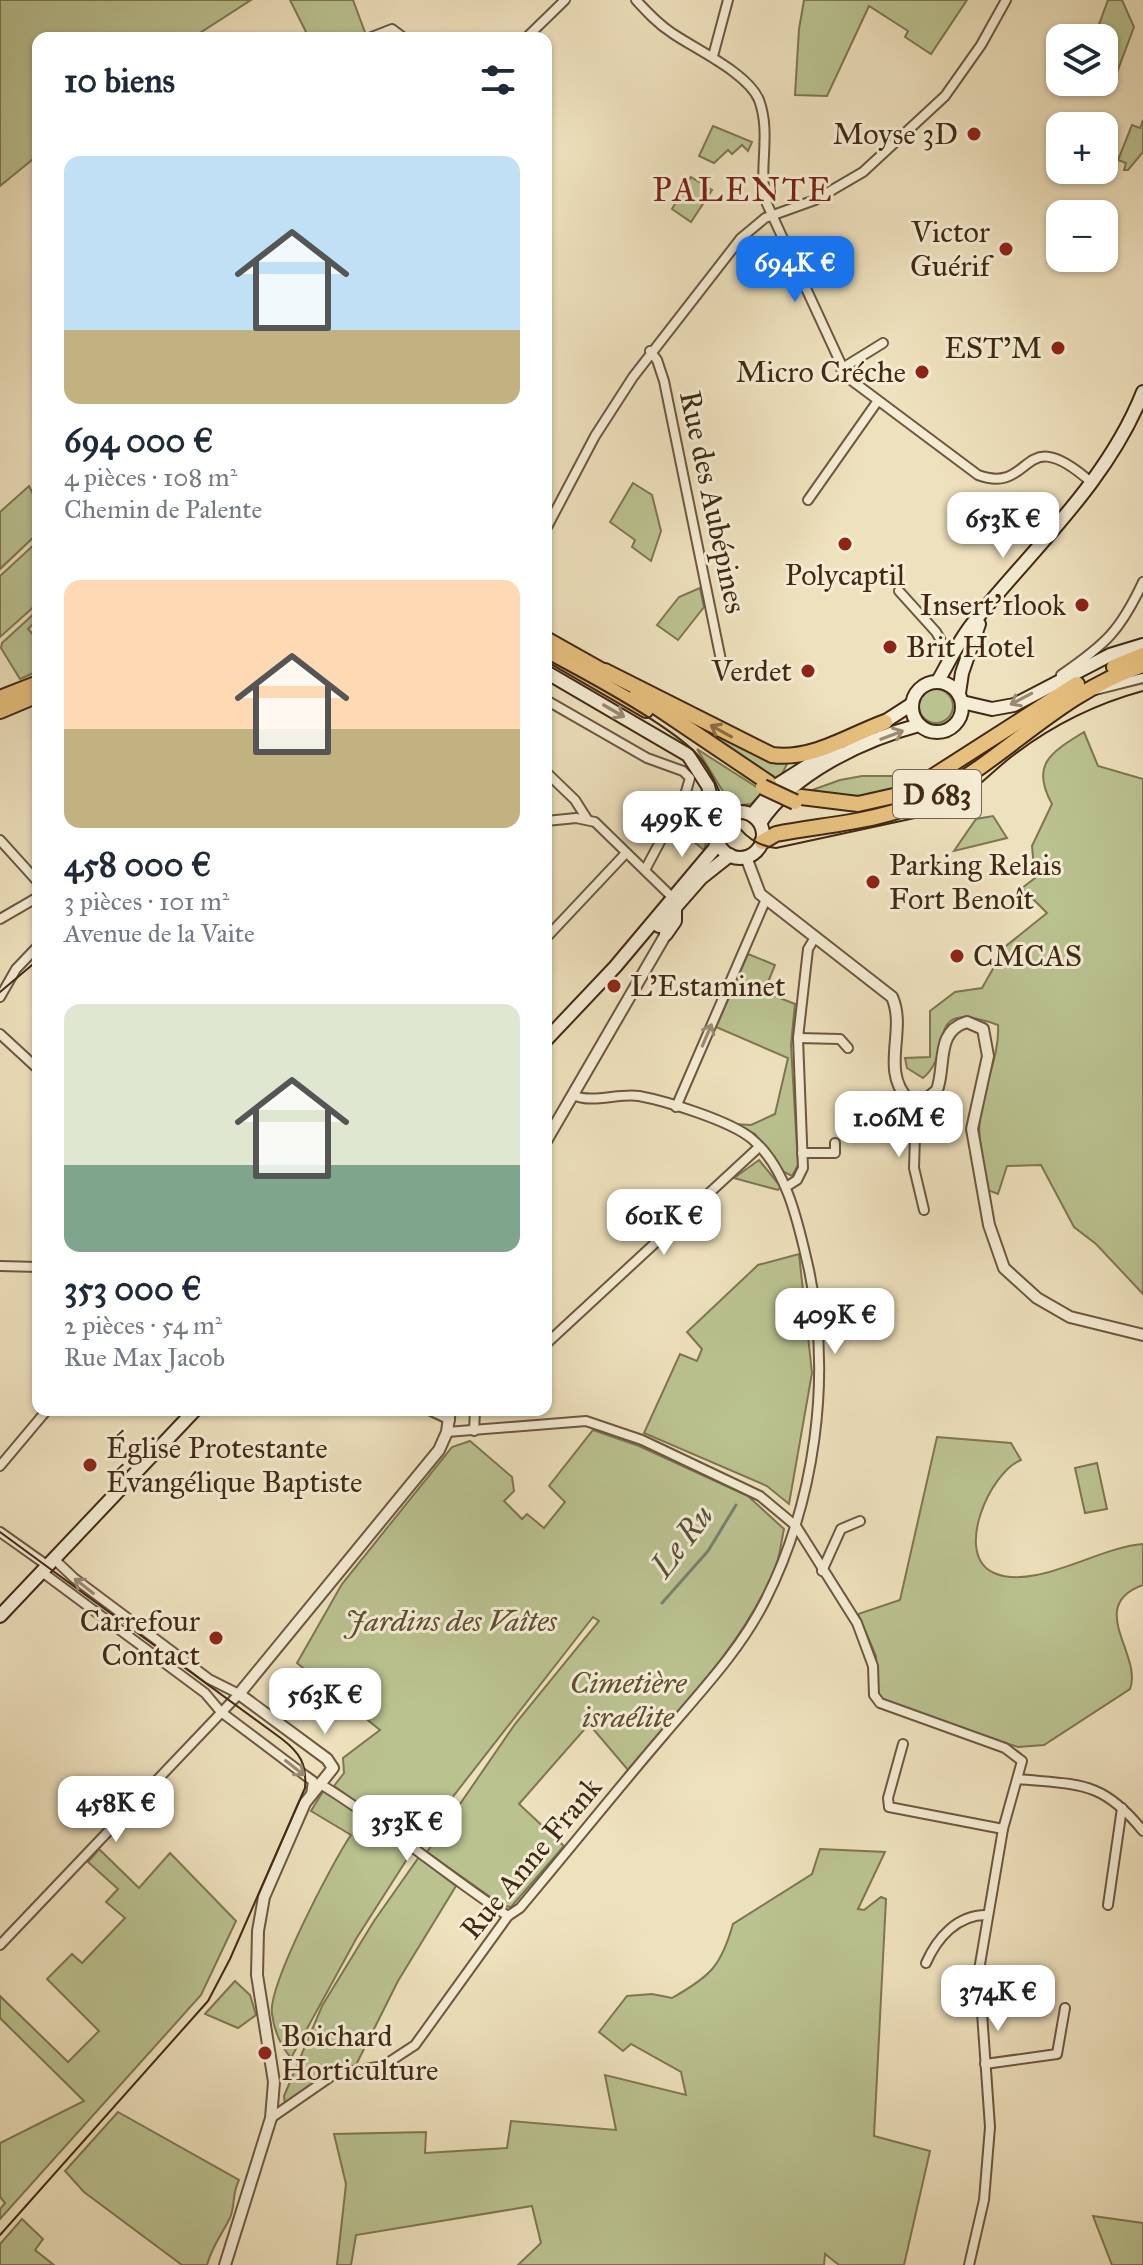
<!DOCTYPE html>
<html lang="fr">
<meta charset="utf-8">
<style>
:root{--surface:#fff;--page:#f2f2f3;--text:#1f2937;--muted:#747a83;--accent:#1a73e8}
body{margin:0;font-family:"IM FELL Great Primer",serif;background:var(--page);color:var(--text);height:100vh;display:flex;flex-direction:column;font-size:30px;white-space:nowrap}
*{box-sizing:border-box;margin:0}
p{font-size:26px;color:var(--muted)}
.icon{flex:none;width:44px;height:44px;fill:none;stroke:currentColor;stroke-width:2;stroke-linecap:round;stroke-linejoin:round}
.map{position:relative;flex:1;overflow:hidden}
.panel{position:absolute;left:32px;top:32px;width:520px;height:1384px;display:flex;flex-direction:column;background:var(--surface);border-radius:16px;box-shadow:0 2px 6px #0004}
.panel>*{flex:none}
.buttons{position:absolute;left:1046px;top:24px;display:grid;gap:16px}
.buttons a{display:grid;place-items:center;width:72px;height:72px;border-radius:16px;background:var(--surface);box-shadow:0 2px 6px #0004;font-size:40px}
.price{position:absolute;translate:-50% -68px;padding:0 18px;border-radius:16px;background:#fff;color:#222;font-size:26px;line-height:52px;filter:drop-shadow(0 2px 4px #0008)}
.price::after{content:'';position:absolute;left:50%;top:48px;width:24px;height:18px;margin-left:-12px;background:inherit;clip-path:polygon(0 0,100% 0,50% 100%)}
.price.selected{background:var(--accent);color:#fff}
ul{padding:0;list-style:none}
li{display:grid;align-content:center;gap:16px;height:424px;padding:0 32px}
li span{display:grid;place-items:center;height:248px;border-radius:16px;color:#555}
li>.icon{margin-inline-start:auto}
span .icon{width:144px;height:144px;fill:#fffc;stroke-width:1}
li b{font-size:34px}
h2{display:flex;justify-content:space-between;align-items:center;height:96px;padding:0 32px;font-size:34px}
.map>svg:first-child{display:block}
.green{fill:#bac290;stroke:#7e7652;stroke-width:2}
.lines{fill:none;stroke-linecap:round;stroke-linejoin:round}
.stream{stroke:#768271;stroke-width:3}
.minor-casing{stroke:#6c573f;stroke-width:12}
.tertiary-casing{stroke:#6c573f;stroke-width:14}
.secondary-casing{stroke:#412915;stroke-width:16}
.primary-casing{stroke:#412915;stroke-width:18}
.minor{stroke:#f4ecd4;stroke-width:8}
.tertiary{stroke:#f4ecd4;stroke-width:10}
.secondary{stroke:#f4ecd4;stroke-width:12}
.primary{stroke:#e7c07e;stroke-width:14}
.tram{stroke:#412915;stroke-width:2}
.primary-bridge-casing{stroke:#412915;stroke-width:18;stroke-linecap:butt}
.primary-bridge{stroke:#e7c07e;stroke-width:14}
.oneway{stroke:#9a8a74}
.oneway2{stroke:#8c6d44}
.poi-dot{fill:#8f2418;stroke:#f4ecd4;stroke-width:3}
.labels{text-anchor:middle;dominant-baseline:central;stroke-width:6;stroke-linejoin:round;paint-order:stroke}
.shield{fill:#f4ecd4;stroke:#77644e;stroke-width:2}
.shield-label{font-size:28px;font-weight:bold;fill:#412915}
.poi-label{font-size:30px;fill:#412915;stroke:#f4ecd4;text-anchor:end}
.street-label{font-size:30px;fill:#412915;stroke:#f4ecd4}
.park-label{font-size:30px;font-style:italic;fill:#5f4f34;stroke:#f4ecd4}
.water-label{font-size:32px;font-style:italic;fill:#574e3b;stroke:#f4ecd4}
.quarter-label{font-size:34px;letter-spacing:2px;fill:#7a1f14;stroke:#f4ecd4}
</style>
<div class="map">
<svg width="1143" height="2265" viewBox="0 0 1143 2265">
<rect width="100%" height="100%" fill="#eee1bd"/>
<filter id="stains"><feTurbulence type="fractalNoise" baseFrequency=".0025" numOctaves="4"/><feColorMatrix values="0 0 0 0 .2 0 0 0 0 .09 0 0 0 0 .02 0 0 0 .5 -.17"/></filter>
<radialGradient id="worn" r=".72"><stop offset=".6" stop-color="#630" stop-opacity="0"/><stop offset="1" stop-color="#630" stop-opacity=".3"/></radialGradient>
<g class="green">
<path d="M0 0H251L192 38H38V155L0 186Z"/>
<path d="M290 0H353L366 35 361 38H309Z"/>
<path d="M804 0H967L931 54 905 37 908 31 869 6 827 96 795 95 799 29Z"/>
<path d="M1108 0H1122L1134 27 1116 75 1106 83 1104 38H1094Z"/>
<path d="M1143 120V152L1128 170H1124L1126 163 1118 160 1132 125 1140 128Z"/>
<path d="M713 126 752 142 748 151 742 145 732 154 728 150 714 163 699 156Z"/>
<path d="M691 177 712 190 691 222 672 209Z"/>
<path d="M633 483 652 495 661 531 651 561 632 547 635 540 610 522Z"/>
<path d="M29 486 34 496 38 489V533L0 569V512Z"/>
<path d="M38 541V603L0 637V576Z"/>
<path d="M700 588 704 607 678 640 657 625 679 597Z"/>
<path d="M38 610V619L28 629 38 640V671L20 679 1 648 2 643Z"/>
<circle cx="936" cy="706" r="17"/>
<path d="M664 705 790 758 778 782Z"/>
<path d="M1084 732 1098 766 1143 779V1294L1096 1244 1074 1227 1041 1165 1007 1166 998 1194 988 1190C984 1166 977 1141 980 1116 983 1085 1000 1056 998 1025 921 997 956 1051 923 1078L907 1068 905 1058 930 1057V1011L955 992 982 988 1006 946 1047 913 1022 888 1035 878 1032 846 1052 804C1030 765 1051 752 1084 732Z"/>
<path d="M697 749 758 788 762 793 751 804 732 806Z"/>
<path d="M862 776H893L924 781 862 801 804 793 840 780Z"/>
<path d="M698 806 713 820 704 850 684 834Z"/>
<path d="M993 816 1007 838 954 851 976 819Z"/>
<path d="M748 954 775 965 764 992 795 1004 791 1045 798 1165 792 1176 780 1170 755 1134 734 1124 751 1125 775 1114 788 1058 716 1027Z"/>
<path d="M759 1160 781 1187 778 1190 734 1178Z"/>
<path d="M799 1254 812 1373 789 1504 767 1486 644 1433 680 1354 697 1361 702 1349 687 1332 758 1265Z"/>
<path d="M593 1430 639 1446 748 1496 784 1529C781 1542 780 1558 774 1571 741 1647 681 1708 628 1770L589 1724 519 1804 564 1846 511 1907 503 1906 427 1852 515 1724 599 1621 593 1617 416 1844 334 1786 344 1773 343 1758 380 1730 297 1663 342 1584 452 1447 470 1441 512 1477 514 1491 504 1501 522 1519 527 1514 544 1528 565 1502 549 1486Z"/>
<path d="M937 1437 1011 1443 1021 1460C990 1472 953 1555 994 1573 1035 1591 1098 1547 1143 1544V1585C1085 1606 1143 1655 1130 1689L1044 1745 1018 1747 878 1701 876 1656 858 1614 900 1600Z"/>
<path d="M1097 1463 1107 1509 1085 1513 1075 1468Z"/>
<path d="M325 1788 408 1848 409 1856 356 1939 291 2058C281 2046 274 2030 272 2014 267 1987 333 1861 351 1835L311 1811Z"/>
<path d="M99 1849 139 1888 170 1853 236 1921 201 1995 0 2219V2209L5 2203 0 2197V2143L84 2101 0 2018V1996L68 2062 99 2031 47 1979 72 1954 82 1963 125 1918 106 1902 118 1889 88 1862Z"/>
<path d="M820 1849 885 1852 858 1909 864 1910 881 1897 886 1899 874 2136 930 2151 904 2265H839L825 2254 824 2265H518L541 2243 532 2206 356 2235 351 2265H337L346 2184 334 2134 426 2132 425 2153 507 2148 511 2121 616 2130 605 2075 686 2095 681 2072 631 2044 623 2051 599 2032 627 1996 652 1994 672 1998C711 1976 721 1966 733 1924L812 1874Z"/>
<path d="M419 1857 456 1886 398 1981 356 2065 331 2072 285 2105 284 2096 322 2006 374 1921Z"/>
<path d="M235 1981 250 1995 256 2015 238 2028 205 2014Z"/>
<path d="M118 2112 239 2180C232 2193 235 2207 230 2218 222 2234 212 2246 207 2265H182L84 2192 65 2171Z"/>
<path d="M1093 2216 1143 2223V2265H1112Z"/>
<path d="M22 2219 43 2239 35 2250 54 2265H0V2244Z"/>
</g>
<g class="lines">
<path class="stream" d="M662 1603 708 1551 736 1505"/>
<defs>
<g id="minor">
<path d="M636 0C647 12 658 24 672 33 695 49 748 73 759 100 772 135 757 170 767 204L847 377 978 475C1035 496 1019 418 1092 483"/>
<path d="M369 38 392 29 404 38"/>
<path d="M526 38 565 0"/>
<path d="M713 56 728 0"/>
<path d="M650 351 657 360 664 381 722 665"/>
<path d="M841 369 883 343"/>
<path d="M808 500 877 402"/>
<path d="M546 529 595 436 633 377 741 238 765 218 815 200 863 172 945 96 981 45 1006 0"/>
<path d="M899 591 936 632 951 658"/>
<path d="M1061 675C1106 644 1120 631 1143 582"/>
<path d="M1095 690 1143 678"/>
<path d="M546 700 647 758 683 771 690 778 685 795 645 870"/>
<path d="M546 772 575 800 587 819"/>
<path d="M546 821 576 818 595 822 673 898"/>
<path d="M0 840 38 882"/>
<path d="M0 919 38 897"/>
<path d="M546 938 626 853"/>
<path d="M0 997 16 969 38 946"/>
<path d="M0 1034 38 1069"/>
<path d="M798 1038 840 1039 848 1048"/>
<path d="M916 1102 914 1168 924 1210"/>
<path d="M676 1107 766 899"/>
<path d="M802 1153H835V1143"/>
<path d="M786 1187 797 1180 803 1168 798 1038 808 949 814 939"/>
<path d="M0 1266 38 1267"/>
<path d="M546 1344 759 1147"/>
<path d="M429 1410 450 1420"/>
<path d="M474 1431 475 1410"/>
<path d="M447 1432 586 1421 642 1440 760 1496 796 1526 857 1623 873 1666 874 1695 880 1703 1005 1748 1022 1761 1003 1829 979 1970 990 2127 984 2200 969 2265"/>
<path d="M0 1466 47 1410"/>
<path d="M0 1532 48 1566"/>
<path d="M822 1571 841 1529 860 1521"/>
<path d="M42 1572 205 1693 221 1712 306 1776 313 1781 311 1795"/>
<path d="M903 1744 888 1798 889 1807 1003 1829"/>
<path d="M1018 1779C1079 1785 1102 1780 1143 1831"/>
<path d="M322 1785C387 1825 445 1874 508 1916"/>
<path d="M1108 1905 1122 1808"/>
<path d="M0 1945 239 1694 209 1679 74 1578 54 1559"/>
<path d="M926 1963C937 1938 957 1915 986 1915"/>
<path d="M985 2064 1057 2054 1065 2008"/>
<path d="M271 2118 333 2075 383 2066 415 2045 508 1916 520 1908C568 1851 615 1792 663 1736 700 1692 739 1652 765 1601 815 1502 832 1378 809 1270 799 1227 788 1169 752 1139 731 1121 666 1101 639 1096 618 1093 592 1104 573 1095"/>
</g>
<g id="tertiary">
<path d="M746 857 760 894 892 997C907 1030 880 1070 908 1099L924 1101 937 1090C946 1066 935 1031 967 1022L983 1029 988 1056 972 1129 989 1225 1004 1268 1037 1298 1070 1317 1143 1335"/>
<path d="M546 1141 666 934"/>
<path d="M225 2265 271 2118 274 2082 257 1975 258 1931 264 1897 305 1803 333 1768 327 1759 239 1694 439 1450 447 1432 450 1410"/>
</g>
<g id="secondary">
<path d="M546 672 688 755 708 786 719 827"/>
<path d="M938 681C949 662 959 640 973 623 1033 548 1107 483 1143 392"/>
<circle cx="937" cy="707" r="25"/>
<path d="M959 693 962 673 979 624"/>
<path d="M962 702 992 709 1014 705 1110 655 1143 645"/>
<path d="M878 726 912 704"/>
<circle cx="740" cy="835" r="23"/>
<path d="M752 815 777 785 837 747"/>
<path d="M760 823C793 773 863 740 919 725"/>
<path d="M659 926 701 878 730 855"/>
<path d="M666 934 675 921V909"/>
<path d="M546 1040 615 967 715 848 718 833"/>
<path d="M0 1616 195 1410"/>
</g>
<g id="primary">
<path d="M546 639 610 675"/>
<path d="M546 652 646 710"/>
<path d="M1114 667 1143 655"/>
<path d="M605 671 772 755C811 761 849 735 885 722"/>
<path d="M637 694 769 783"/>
<path d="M0 698 38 683"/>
<path d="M0 711 38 695"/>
<path d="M801 797 858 804 907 793 1077 684"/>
<path d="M762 842 776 834C827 824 883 822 930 798 1006 759 1057 694 1143 665"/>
</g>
</defs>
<use href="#minor" class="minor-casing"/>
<use href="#tertiary" class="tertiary-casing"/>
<use href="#secondary" class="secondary-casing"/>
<use href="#primary" class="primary-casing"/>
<use href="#minor" class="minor"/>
<use href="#tertiary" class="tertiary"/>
<use href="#secondary" class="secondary"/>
<use href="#primary" class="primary"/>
<g class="tram">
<path d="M546 659C582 678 678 729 701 759 727 791 727 842 776 848L938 813C966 800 987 776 1011 757 1051 726 1095 704 1143 691"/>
<path d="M0 992 38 960"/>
<path d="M0 1532 282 1739C300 1753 307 1764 305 1788L230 1959 208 2001 0 2235"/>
</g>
<defs>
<path id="primary-bridge" d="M763 787 795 802"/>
</defs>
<use href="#primary-bridge" class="primary-bridge-casing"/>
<use href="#primary-bridge" class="primary-bridge"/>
</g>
<defs><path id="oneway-shaft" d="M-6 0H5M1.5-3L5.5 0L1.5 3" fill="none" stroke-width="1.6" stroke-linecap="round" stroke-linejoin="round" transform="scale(2)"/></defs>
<g class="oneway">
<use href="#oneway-shaft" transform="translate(1021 699) rotate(152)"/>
<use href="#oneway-shaft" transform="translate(614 711) rotate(30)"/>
<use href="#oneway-shaft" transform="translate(892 735) rotate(-21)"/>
<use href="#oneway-shaft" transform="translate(707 1035) rotate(-67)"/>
<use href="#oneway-shaft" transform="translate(84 1586) rotate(-142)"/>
<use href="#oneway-shaft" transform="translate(295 1768) rotate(38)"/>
</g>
<use class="oneway2" href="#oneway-shaft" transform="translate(721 731) rotate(-151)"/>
<g class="poi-dot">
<circle cx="974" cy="134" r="8"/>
<circle cx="1006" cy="249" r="8"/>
<circle cx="1058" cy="348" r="8"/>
<circle cx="922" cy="372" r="8"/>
<circle cx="845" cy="544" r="8"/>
<circle cx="1082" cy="605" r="8"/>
<circle cx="890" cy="647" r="8"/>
<circle cx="808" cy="671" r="8"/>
<circle cx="873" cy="882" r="8"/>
<circle cx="957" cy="956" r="8"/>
<circle cx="614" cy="986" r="8"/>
<circle cx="90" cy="1465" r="8"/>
<circle cx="216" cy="1638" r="8"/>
<circle cx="265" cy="2053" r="8"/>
</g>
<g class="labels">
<rect class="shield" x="893" y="770" width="88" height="48" rx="6"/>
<g class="shield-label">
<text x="937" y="794">D 683</text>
</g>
<g class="poi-label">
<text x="958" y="134">Moyse 3D</text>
<text x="990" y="232">Victor<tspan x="990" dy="34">Guérif</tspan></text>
<text x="1042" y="348">EST’M</text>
<text x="906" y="372">Micro Créche</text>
<text x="845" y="575" text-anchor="middle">Polycaptil</text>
<text x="1066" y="605">Insert'1look</text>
<text x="906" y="647" text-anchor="start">Brit Hotel</text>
<text x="792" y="671">Verdet</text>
<text x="889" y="865" text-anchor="start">Parking Relais<tspan x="889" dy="34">Fort Benoît</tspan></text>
<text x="973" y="956" text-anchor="start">CMCAS</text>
<text x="630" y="986" text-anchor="start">L'Estaminet</text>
<text x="106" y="1448" text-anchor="start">Église Protestante<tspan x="106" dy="34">Évangélique Baptiste</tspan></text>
<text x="200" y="1621">Carrefour<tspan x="200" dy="34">Contact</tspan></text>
<text x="281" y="2036" text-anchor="start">Boichard<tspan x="281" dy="34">Horticulture</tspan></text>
</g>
<g class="street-label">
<text transform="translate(713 502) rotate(78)">Rue des Aubépines</text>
<text transform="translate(531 1858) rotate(-50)">Rue Anne Frank</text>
</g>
<g class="park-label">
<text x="451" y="1621">Jardins des Vaîtes</text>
<text x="628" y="1683">Cimetière<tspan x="628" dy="34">israélite</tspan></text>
</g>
<g class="water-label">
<text transform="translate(682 1541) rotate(-53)">Le Ru</text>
</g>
<g class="quarter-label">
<text x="743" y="189">PALENTE</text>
</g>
</g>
<rect width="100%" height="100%" filter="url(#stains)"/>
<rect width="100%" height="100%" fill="url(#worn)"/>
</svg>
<div class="buttons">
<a><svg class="icon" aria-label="layers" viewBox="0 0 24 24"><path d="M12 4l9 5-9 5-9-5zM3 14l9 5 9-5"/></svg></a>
<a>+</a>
<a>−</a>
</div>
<b class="price selected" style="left:795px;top:304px">694K €</b>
<b class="price" style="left:1003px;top:560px">653K €</b>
<b class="price" style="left:682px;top:859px">499K €</b>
<b class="price" style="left:899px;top:1159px">1.06M €</b>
<b class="price" style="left:664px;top:1257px">601K €</b>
<b class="price" style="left:835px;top:1356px">409K €</b>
<b class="price" style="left:325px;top:1736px">563K €</b>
<b class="price" style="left:116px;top:1844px">458K €</b>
<b class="price" style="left:407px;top:1863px">353K €</b>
<b class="price" style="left:998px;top:2033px">374K €</b>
<section class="panel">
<h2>10 biens<svg class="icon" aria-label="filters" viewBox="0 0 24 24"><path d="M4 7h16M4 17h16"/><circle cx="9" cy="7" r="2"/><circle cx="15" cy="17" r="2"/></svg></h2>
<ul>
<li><span style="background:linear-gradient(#bfe0f5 70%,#c2b280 0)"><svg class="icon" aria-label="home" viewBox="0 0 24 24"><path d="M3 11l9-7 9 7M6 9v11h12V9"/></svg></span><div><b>694 000 €</b><p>4 pièces · 108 m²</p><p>Chemin de Palente</p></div></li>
<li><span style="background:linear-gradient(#ffd9b3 60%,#c2b280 0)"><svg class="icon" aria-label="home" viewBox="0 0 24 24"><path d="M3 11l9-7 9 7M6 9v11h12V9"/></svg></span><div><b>458 000 €</b><p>3 pièces · 101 m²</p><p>Avenue de la Vaite</p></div></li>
<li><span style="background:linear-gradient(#dfe7d0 65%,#7fa58c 0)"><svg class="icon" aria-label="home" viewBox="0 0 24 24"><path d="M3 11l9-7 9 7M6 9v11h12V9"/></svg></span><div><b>353 000 €</b><p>2 pièces · 54 m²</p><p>Rue Max Jacob</p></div></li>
</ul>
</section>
</div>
